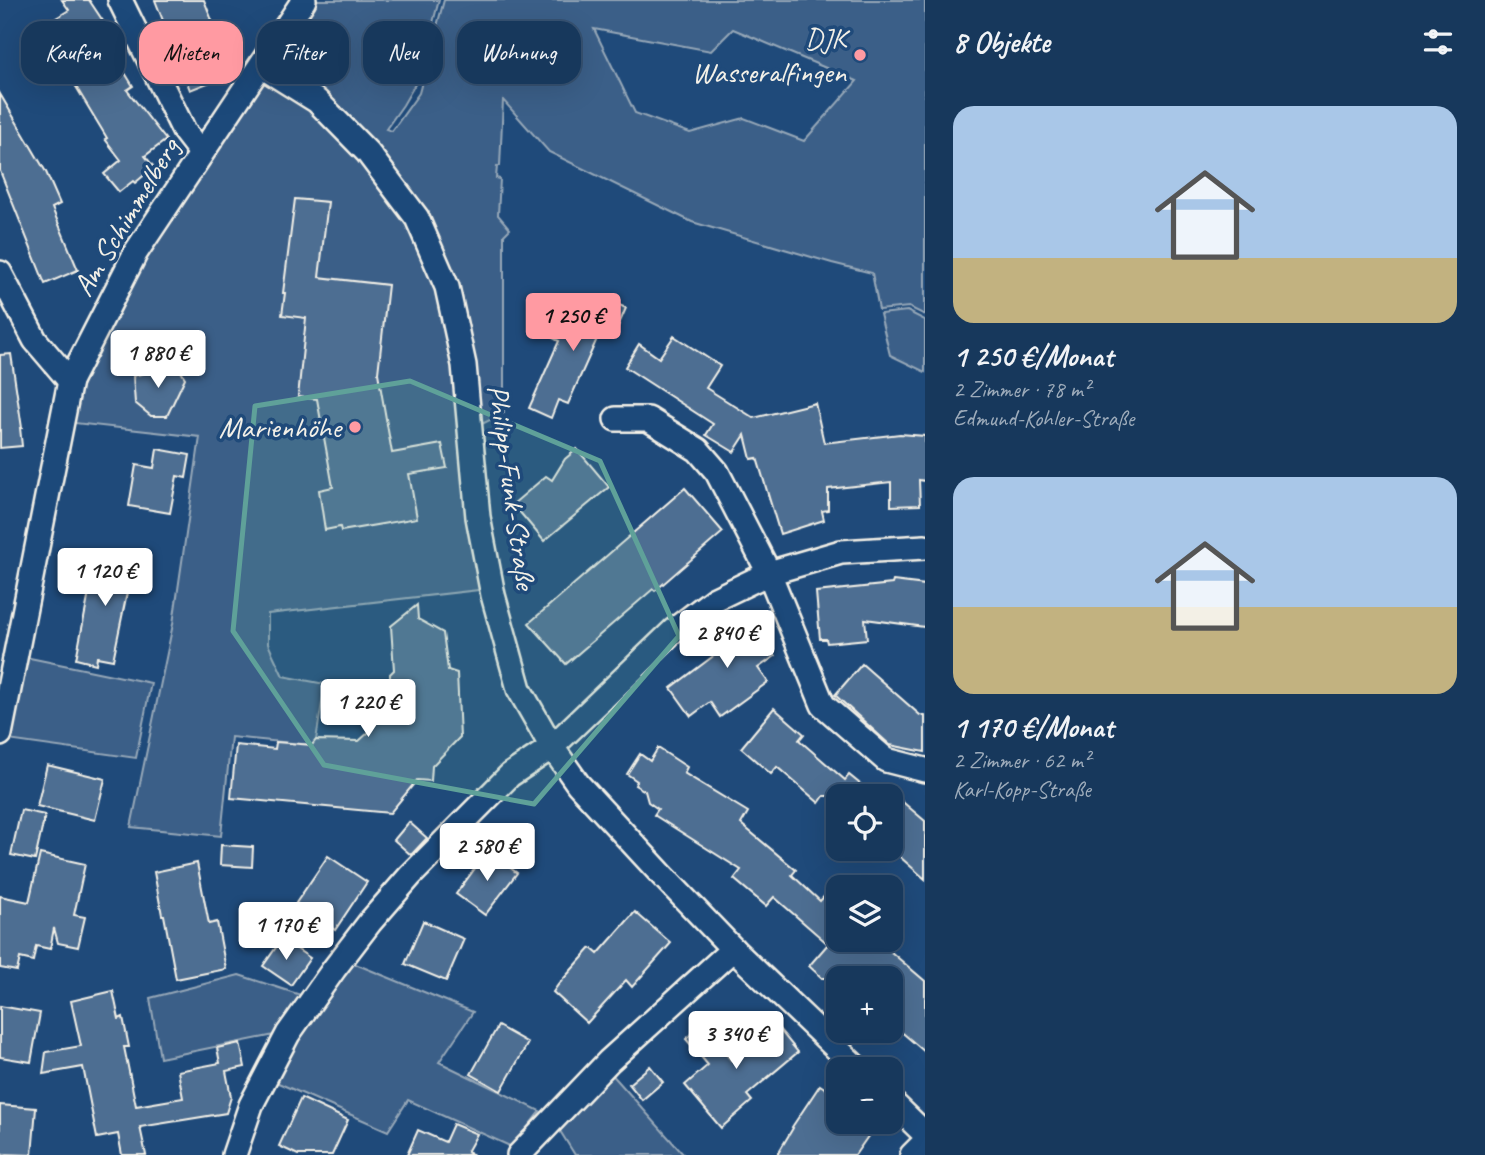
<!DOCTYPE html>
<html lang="de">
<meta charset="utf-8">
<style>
:root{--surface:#17385c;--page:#244365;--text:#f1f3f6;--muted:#9eacbb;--line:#365272;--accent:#ff9aa2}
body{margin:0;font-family:Caveat,sans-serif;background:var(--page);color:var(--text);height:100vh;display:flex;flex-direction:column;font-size:26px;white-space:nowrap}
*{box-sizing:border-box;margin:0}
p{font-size:23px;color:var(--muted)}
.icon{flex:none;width:38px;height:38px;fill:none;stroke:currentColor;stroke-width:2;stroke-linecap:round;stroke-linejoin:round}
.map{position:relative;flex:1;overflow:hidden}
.sheet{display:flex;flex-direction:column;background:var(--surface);width:560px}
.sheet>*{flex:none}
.guide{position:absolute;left:21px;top:21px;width:665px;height:63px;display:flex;gap:14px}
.controls{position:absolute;left:826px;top:784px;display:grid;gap:14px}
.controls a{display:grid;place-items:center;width:77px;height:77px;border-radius:14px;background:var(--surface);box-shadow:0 7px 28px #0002,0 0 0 2px var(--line);font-size:35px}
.price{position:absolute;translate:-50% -60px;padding:0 16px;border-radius:7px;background:#fff;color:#222;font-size:23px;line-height:46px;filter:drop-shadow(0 2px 4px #0008)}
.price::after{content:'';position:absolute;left:50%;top:42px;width:21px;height:16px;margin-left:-10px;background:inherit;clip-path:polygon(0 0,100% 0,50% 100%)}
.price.current{background:var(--accent);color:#111}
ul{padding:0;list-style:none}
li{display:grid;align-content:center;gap:14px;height:371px;padding:0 28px}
li span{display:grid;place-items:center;height:217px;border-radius:21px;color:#555}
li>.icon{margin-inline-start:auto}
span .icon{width:126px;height:126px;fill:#fffc;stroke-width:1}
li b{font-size:30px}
h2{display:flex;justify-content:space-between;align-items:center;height:84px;padding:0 28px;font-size:30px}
.tag{padding:0 24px;border-radius:21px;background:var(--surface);box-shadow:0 7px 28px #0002,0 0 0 2px var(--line);font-size:24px;line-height:63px}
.tag.current{background:var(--accent);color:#111}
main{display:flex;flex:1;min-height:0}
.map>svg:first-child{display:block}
.green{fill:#3a5f88;stroke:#97a8b8;stroke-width:2;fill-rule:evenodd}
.building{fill:#4d6e92;stroke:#f4f1e8;stroke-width:2}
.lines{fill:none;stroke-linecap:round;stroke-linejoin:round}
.minor-casing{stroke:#f4f1e8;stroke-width:28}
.minor{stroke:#1f4a7a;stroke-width:23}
.marked{fill:#5fa199;fill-opacity:0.2;stroke:#5fa199;stroke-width:5;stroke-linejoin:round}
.poi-dot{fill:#ff9aa2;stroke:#1f4a7a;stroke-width:2.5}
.labels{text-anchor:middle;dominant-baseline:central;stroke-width:7;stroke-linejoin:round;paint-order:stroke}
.poi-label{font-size:30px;fill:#f4f1e8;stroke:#1f4a7a;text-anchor:end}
.street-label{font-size:30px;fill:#f4f1e8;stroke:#1f4a7a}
</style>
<main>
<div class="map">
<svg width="925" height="1155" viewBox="0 0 925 1155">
<rect width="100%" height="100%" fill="#1f4a7a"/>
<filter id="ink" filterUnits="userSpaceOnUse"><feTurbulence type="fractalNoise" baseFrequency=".0143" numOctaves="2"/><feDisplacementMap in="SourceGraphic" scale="14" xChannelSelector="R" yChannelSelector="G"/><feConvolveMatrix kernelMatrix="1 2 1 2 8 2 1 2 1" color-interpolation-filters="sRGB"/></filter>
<g filter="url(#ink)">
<g class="green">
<path d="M309 0H439L418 79 403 105 386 129 392 131 419 93 444 0H925V315L909 307 879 310 872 273 832 263 692 222 549 152 503 100 500 166H497L496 178 500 179 498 215 510 229 504 235V413L474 428 421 214 267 64ZM594 29 711 51 733 29 857 81 804 141 744 118 690 133 635 113Z"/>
<path d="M262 71 312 103 414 220 443 289 487 589 268 614V644L283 676 325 684 316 740 312 745 231 737 221 836 131 827 173 624 200 437 65 422 74 382 139 254Z"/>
<path d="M907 311 925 320V372L890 355 880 314Z"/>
<path d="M25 657 151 683 136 758 8 740Z"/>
<path d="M348 961 473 1012 439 1062 540 1111 512 1147 408 1100 388 1131 269 1079Z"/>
<path d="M239 975 307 997 284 1033 160 1058 150 998Z"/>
<path d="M609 1071 684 1155H575L555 1123Z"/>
</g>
<g class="building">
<path d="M62 0H89L107 27 100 32 133 86 127 90 166 140 145 156 154 167 135 183 133 181 119 192 104 174 121 160 105 139 107 138 72 80 88 70 56 18 69 10Z"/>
<path d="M155 0H204L227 59 218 62 223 77 190 90Z"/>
<path d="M0 94 46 172 60 204 52 208 78 270 45 284 0 171Z"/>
<path d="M295 199 328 202 319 277 388 285 378 373 392 453 442 444 447 468 409 474 417 518 341 531 340 527 325 530 319 490 333 487 317 399 298 397 306 318 282 315 285 293H283Z"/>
<path d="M606 299 626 308 617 329 604 323 568 404 558 400 551 418 529 408 559 341 553 338 569 301 599 314Z"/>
<path d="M674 336 720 366 706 388 754 418 815 403 824 443 900 434 925 436V481L919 480 920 505 891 506V482L828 489V510L822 511 824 520 780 534 757 458 751 459 745 435 734 452 706 435 713 424 625 367 639 344 659 358Z"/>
<path d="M11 354 22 428H20L22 446 0 448V355Z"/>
<path d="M177 365 185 378 167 416H151L135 403 133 376Z"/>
<path d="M157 449 190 455 186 478 177 476 170 513 129 506 136 465 154 468Z"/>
<path d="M577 449 609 487 544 541 513 504 546 476 552 480 565 459Z"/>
<path d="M685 488 723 532 655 591 653 589 566 664 529 623Z"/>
<path d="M97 552 134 559 113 660 97 657 96 664 76 659Z"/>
<path d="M893 581 925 585V627L865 619 867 639 827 643 826 639H820L816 592 892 584Z"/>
<path d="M417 605 418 619 443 633 448 670 457 673 460 737 432 766 431 781 417 780 390 813 231 798 236 745 275 749 276 742 312 745 316 740 359 741 369 732 370 722 381 720 390 711V674L394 670 391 626Z"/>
<path d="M744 613 775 656 758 668 768 682 720 717 710 702 691 716 671 688 716 654 705 640Z"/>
<path d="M862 664 920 715 925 716V752L890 745 835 695Z"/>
<path d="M774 708 804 734 799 740 845 780 849 775 875 796H824L819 803 777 767 771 774 741 748Z"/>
<path d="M658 748 687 767 684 773 748 812 741 824 796 870 792 875 820 901 838 881V940H877L925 981V1052L891 1023V978H822L809 966 828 944 774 897 766 906 734 879 741 870 654 815 658 809 648 802 645 791 635 785 637 781 627 774 640 754 650 761Z"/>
<path d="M47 765 105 779 95 820 37 806Z"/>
<path d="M891 792 925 821V879L891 849Z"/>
<path d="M21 810 45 815 35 860 11 855Z"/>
<path d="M409 822 427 838 411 855 394 840Z"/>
<path d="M221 845 253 847 252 867 220 865Z"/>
<path d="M488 851 517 873 485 915 456 894Z"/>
<path d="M40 854 85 864 74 915 85 917 78 947 58 943 54 928 50 949 36 946 33 961 20 958 17 971 0 968V896L29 902Z"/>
<path d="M328 856 367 882 335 930 296 903Z"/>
<path d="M197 863 209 924 217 922 226 969 176 979 164 915H162L154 872Z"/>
<path d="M635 912 671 943 632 987 626 980 587 1023 553 992 558 985 591 948 598 954Z"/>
<path d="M423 921 464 939 446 981 405 964Z"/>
<path d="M282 939 310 958 291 985 263 966Z"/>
<path d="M113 991 119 1019 123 1017 129 1047H124L136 1106 183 1098 178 1071 220 1063 217 1048 240 1043 245 1067 226 1071 231 1097 226 1113 140 1127 146 1155H122L118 1134 97 1138 83 1067 43 1074 46 1052 81 1046 71 1001Z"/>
<path d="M0 1006 40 1013 31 1062 0 1057Z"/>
<path d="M774 1023 798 1052 747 1095 752 1101 721 1128 685 1085 708 1065 686 1039 702 1025 731 1060Z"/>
<path d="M498 1026 528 1043 501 1091 471 1074Z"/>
<path d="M650 1066 663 1082 642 1100 629 1084Z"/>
<path d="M820 1085 838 1097V1122H878L855 1155H777L793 1128 792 1127Z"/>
<path d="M301 1098 348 1120 332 1155H298L279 1146Z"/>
<path d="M0 1105 36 1108 32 1155 0 1154Z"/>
<path d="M453 1124 477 1134 467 1152 474 1155H407L418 1130 445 1142Z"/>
</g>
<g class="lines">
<defs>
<g id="minor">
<path d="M120 0 184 131 201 153"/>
<path d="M261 66 317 101 368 153 417 218 447 287 464 365 478 517 493 595 519 689 552 747 578 784 662 875 733 949 858 1069"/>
<path d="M0 273 35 340 70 381"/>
<path d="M616 419H648L698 450 717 472 769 573 823 705 886 760 925 770"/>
<path d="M0 734 70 381 136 252 304 0"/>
<path d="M891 1101 925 1134"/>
<path d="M234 1155 251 1105 288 1034 334 969 370 922 410 876 510 775 552 747 673 631 715 599 769 573 841 552 925 547"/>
<path d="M519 1155 609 1061 733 949"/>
<path d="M912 1155 925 1142"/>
</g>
</defs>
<use href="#minor" class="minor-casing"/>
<use href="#minor" class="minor"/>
</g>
</g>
<path class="marked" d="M410 381 600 461 679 636 534 804 324 765 233 631 255 406Z"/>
<g class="poi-dot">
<circle cx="860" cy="55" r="7"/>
<circle cx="355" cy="427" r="7"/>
</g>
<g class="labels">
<g class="poi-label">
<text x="846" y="38">DJK<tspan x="846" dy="34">Wasseralfingen</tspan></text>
<text x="341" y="427">Marienhöhe</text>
</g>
<g class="street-label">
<text transform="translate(126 217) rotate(-59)">Am Schimmelberg</text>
<text transform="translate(512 487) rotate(82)">Philipp-Funk-Straße</text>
</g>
</g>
</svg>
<div class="controls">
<a><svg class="icon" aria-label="locate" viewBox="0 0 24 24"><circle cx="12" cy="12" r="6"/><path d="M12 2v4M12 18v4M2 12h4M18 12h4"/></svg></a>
<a><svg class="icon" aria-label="layers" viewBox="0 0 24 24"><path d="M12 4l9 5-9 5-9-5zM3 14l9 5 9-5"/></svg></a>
<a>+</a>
<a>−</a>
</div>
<b class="price current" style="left:573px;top:353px">1 250 €</b>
<b class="price" style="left:158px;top:390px">1 880 €</b>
<b class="price" style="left:105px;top:608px">1 120 €</b>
<b class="price" style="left:727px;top:670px">2 840 €</b>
<b class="price" style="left:368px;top:739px">1 220 €</b>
<b class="price" style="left:487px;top:883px">2 580 €</b>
<b class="price" style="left:286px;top:962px">1 170 €</b>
<b class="price" style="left:736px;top:1071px">3 340 €</b>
<div class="guide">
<a class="tag">Kaufen</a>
<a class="tag current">Mieten</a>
<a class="tag">Filter</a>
<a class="tag">Neu</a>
<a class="tag">Wohnung</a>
</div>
</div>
<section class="sheet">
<h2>8 Objekte<svg class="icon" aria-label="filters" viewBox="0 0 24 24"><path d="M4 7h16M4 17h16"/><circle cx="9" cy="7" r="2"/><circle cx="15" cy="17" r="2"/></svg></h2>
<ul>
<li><span style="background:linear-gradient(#a9c7e8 70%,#c2b280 0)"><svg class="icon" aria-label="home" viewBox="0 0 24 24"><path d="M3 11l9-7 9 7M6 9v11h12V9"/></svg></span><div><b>1 250 €/Monat</b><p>2 Zimmer · 78 m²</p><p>Edmund-Kohler-Straße</p></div></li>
<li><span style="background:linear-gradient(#a9c7e8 60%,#c2b280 0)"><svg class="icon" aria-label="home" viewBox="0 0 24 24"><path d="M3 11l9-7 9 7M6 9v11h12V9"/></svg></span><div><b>1 170 €/Monat</b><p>2 Zimmer · 62 m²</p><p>Karl-Kopp-Straße</p></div></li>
</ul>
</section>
</main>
